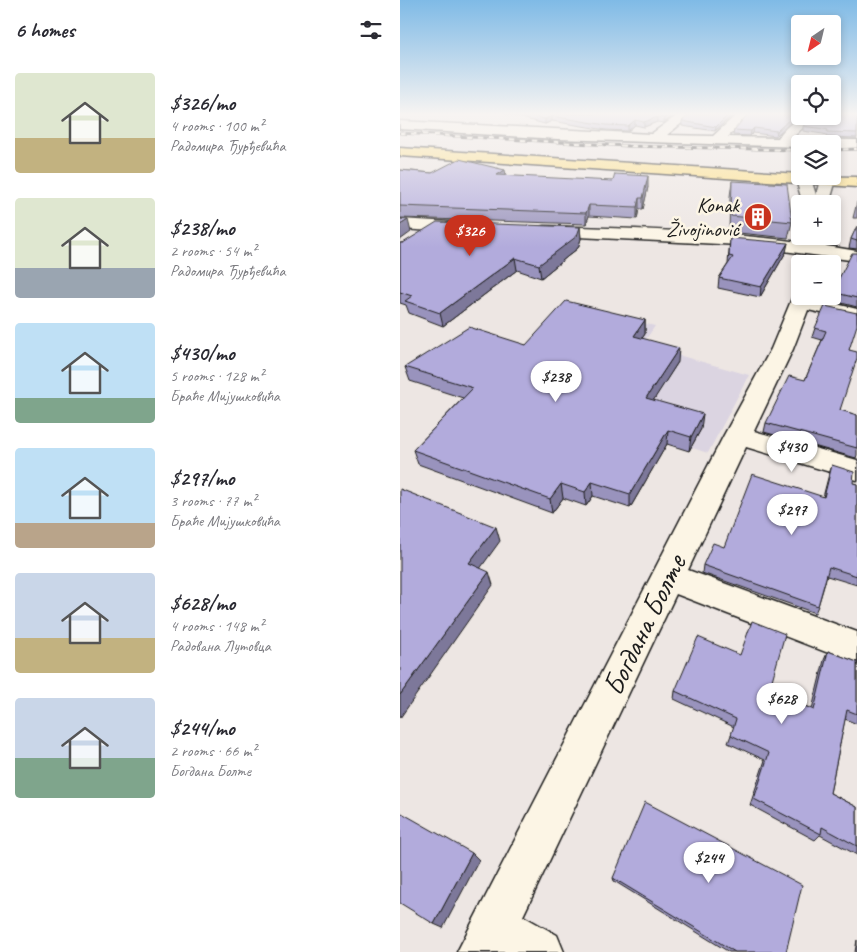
<!DOCTYPE html>
<meta charset="utf-8">
<style>
:root{--surface:#fff;--page:#f2f2f3;--text:#2b2b33;--muted:#7c7c81;--accent:#c8321e}
body{margin:0;font-family:Caveat,sans-serif;background:var(--page);color:var(--text);height:100vh;display:flex;flex-direction:column;font-size:19px;white-space:nowrap}
*{box-sizing:border-box;margin:0}
p{font-size:16px;color:var(--muted)}
.icon{flex:none;width:28px;height:28px;fill:none;stroke:currentColor;stroke-width:2;stroke-linecap:round;stroke-linejoin:round}
.map{position:relative;flex:1;overflow:hidden}
.details{display:flex;flex-direction:column;background:var(--surface);width:400px}
.details>*{flex:none}
.needle{width:32px;rotate:215deg}
.controls{position:absolute;left:391px;top:15px;display:grid;gap:10px}
.controls a{display:grid;place-items:center;width:50px;height:50px;border-radius:5px;background:var(--surface);box-shadow:0 2px 8px #0003;font-size:25px}
.price{position:absolute;translate:-50% -42px;padding:0 11px;border-radius:18px;background:#fff;color:#222;font-size:16px;line-height:32px;filter:drop-shadow(0 1px 2px #0008)}
.price::after{content:'';position:absolute;left:50%;top:30px;width:15px;height:11px;margin-left:-8px;background:inherit;clip-path:polygon(0 0,100% 0,50% 100%)}
.price.selected{background:var(--accent);color:#fff}
ul{padding:0;list-style:none}
li{display:flex;align-items:center;gap:15px;height:125px;padding:0 15px}
li span{display:grid;place-items:center;flex:none;width:140px;height:100px;border-radius:5px;color:#555}
li>.icon{margin-inline-start:auto}
span .icon{width:60px;height:60px;fill:#fffc;stroke-width:1}
li b{font-size:21px}
h2{display:flex;justify-content:space-between;align-items:center;height:60px;padding:0 15px;font-size:21px}
main{display:flex;flex:1;min-height:0}
.map>svg:first-child{display:block}
.built{fill:#dbd4e1}
.lines{fill:none;stroke-linecap:round;stroke-linejoin:round}
.minor-casing{stroke:#1c1c1c;stroke-width:3}
.major-casing{stroke:#1c1c1c;stroke-width:3}
.minor{fill:#fcf5e5;fill-rule:evenodd}
.major{fill:#fedf80;fill-rule:evenodd}
.rail-casing{stroke:#1c1c1c;stroke-width:3}
.rail{stroke:#fcf5e5;stroke-width:2;stroke-dasharray:5.5;stroke-linecap:butt}
.wall{fill:#9993bd;stroke:#1c1c1c}
.shaded-wall{fill:#7d789a;stroke:#1c1c1c}
.building{fill:#b2abdc;stroke:#1c1c1c}
.labels{text-anchor:middle;dominant-baseline:central;stroke-width:5;stroke-linejoin:round;paint-order:stroke}
.far-poi-label{font-size:21px;fill:#1c1c1c;stroke:#fcf5e5;text-anchor:end}
.near-street-label{font-size:30px;fill:#1c1c1c;stroke:#fcf5e5}
</style>
<main>
<section class="details">
<h2>6 homes<svg class="icon" aria-label="filters" viewBox="0 0 24 24"><path d="M4 7h16M4 17h16"/><circle cx="9" cy="7" r="2"/><circle cx="15" cy="17" r="2"/></svg></h2>
<ul>
<li><span style="background:linear-gradient(#dfe7d0 65%,#c2b280 0)"><svg class="icon" aria-label="home" viewBox="0 0 24 24"><path d="M3 11l9-7 9 7M6 9v11h12V9"/></svg></span><div><b>$326/mo</b><p>4 rooms · 100 m²</p><p>Радомира Ђурђевића</p></div></li>
<li><span style="background:linear-gradient(#dfe7d0 70%,#9aa5b1 0)"><svg class="icon" aria-label="home" viewBox="0 0 24 24"><path d="M3 11l9-7 9 7M6 9v11h12V9"/></svg></span><div><b>$238/mo</b><p>2 rooms · 54 m²</p><p>Радомира Ђурђевића</p></div></li>
<li><span style="background:linear-gradient(#bfe0f5 75%,#7fa58c 0)"><svg class="icon" aria-label="home" viewBox="0 0 24 24"><path d="M3 11l9-7 9 7M6 9v11h12V9"/></svg></span><div><b>$430/mo</b><p>5 rooms · 128 m²</p><p>Браће Мијушковића</p></div></li>
<li><span style="background:linear-gradient(#bfe0f5 75%,#b9a48a 0)"><svg class="icon" aria-label="home" viewBox="0 0 24 24"><path d="M3 11l9-7 9 7M6 9v11h12V9"/></svg></span><div><b>$297/mo</b><p>3 rooms · 77 m²</p><p>Браће Мијушковића</p></div></li>
<li><span style="background:linear-gradient(#c9d6e8 65%,#c2b280 0)"><svg class="icon" aria-label="home" viewBox="0 0 24 24"><path d="M3 11l9-7 9 7M6 9v11h12V9"/></svg></span><div><b>$628/mo</b><p>4 rooms · 148 m²</p><p>Радована Лутовца</p></div></li>
<li><span style="background:linear-gradient(#c9d6e8 60%,#7fa58c 0)"><svg class="icon" aria-label="home" viewBox="0 0 24 24"><path d="M3 11l9-7 9 7M6 9v11h12V9"/></svg></span><div><b>$244/mo</b><p>2 rooms · 66 m²</p><p>Богдана Болте</p></div></li>
</ul>
</section>
<div class="map">
<svg width="457" height="952" viewBox="0 0 457 952">
<rect width="100%" height="100%" fill="#ede6e3"/>
<filter id="ink" filterUnits="userSpaceOnUse"><feTurbulence type="fractalNoise" baseFrequency=".02" numOctaves="2"/><feDisplacementMap in="SourceGraphic" scale="10" xChannelSelector="R" yChannelSelector="G"/><feConvolveMatrix kernelMatrix="1 2 1 2 8 2 1 2 1" color-interpolation-filters="sRGB"/></filter>
<g filter="url(#ink)">
<path class="built" d="M164 304 255 326 242 345 349 375 308 453 94 384Z"/>
<g class="lines">
<defs>
<g id="minor">
<path d="M279 114H293L267 135 313 136 337 114H350L328 137 378 138C387 124 399 116 415 116L391 139 457 140V148H432V144H400V147L157 139 0 129V121L251 134Z"/>
<path d="M400 172V176H410L416 195 420 180 419 176 432 175 436 180 429 204H403L395 176Z"/>
<path d="M0 219 68 223 74 224 77 228 74 232 68 233 0 229Z"/>
<path d="M144 226C249 229 353 232 457 251V261L340 245 138 235 135 231 138 227Z"/>
<path d="M400 291V296H413L412 298 457 309V321L408 310 393 349 354 431 457 460V480L346 447 288 570 457 632V664L276 594 123 916 157 935 164 952H57L324 435 371 349 393 296Z"/>
</g>
<path id="major" d="M0 148 400 174V176L457 177V187L0 156Z"/>
</defs>
<use href="#minor" class="minor-casing"/>
<use href="#major" class="major-casing"/>
<use href="#minor" class="minor"/>
<use href="#major" class="major"/>
<defs>
<g id="rail">
<path d="M0 133 228 146 400 150"/>
<path d="M432 150 457 149"/>
</g>
</defs>
<use href="#rail" class="rail-casing"/>
<use href="#rail" class="rail"/>
</g>
<g class="wall">
<path d="M106 114H275L264 123 257 122 244 127 235 125 228 131 206 130 152 121 145 124Z"/>
<path d="M334 114 315 131 282 126V121Z"/>
<path d="M457 114V138L426 137V135L423 134 403 131V126Z"/>
<path d="M400 116H407L393 120 376 136 353 133 350 136 333 135 334 130Z"/>
<path d="M0 170 32 173 106 176 248 187 243 209H239L237 219 189 216 186 224 0 218Z"/>
<path d="M332 181 392 222 388 238 329 232 330 196Z"/>
<path d="M457 202V218H453Z"/>
<path d="M457 226V249L449 248 451 239Z"/>
<path d="M180 227 181 239 178 248 141 278 117 270 43 326 9 313 6 305 0 303V243Z"/>
<path d="M330 238 386 252 360 297 318 288 319 278 328 264Z"/>
<path d="M457 253V307L430 300 431 296H432V291Z"/>
<path d="M457 313 449 350 440 410 457 415V455L456 458 364 432 366 423 405 380 422 340 412 337 415 328Z"/>
<path d="M245 320V334L242 338 278 362 253 400 301 429 289 451 267 444 230 508 193 496 186 506 163 498 152 513 18 464 13 450 63 398 10 381 5 367 126 345Z"/>
<path d="M432 465 453 483 457 484V585L427 576 418 606 415 613 302 573 303 565 324 547 423 497 429 474Z"/>
<path d="M428 651 457 662V724L445 719 430 793 457 807V855L420 835 415 840 350 805 365 760 328 743 334 727 274 699 275 691H369L412 709 424 660Z"/>
<path d="M213 878 386 952H329L214 881Z"/>
<path d="M457 940V952H455Z"/>
</g>
<g class="shaded-wall">
<path d="M269 114H275L264 123V118Z"/>
<path d="M329 114H334L315 131 316 127Z"/>
<path d="M398 114H400V116H407L393 120 376 136 377 131 394 115Z"/>
<path d="M152 116V121L145 124V119Z"/>
<path d="M257 117V122L244 127V122Z"/>
<path d="M235 120V125L228 131V126Z"/>
<path d="M354 128 353 133 350 136 351 131Z"/>
<path d="M105 170 107 180 97 175Z"/>
<path d="M248 176V187L243 209V198Z"/>
<path d="M239 198V209L237 219V207Z"/>
<path d="M189 205V216L186 224V213Z"/>
<path d="M8 220 11 232 0 240V225Z"/>
<path d="M180 227 181 239 178 248 141 278 139 265Z"/>
<path d="M388 243 386 252 360 297 361 287Z"/>
<path d="M115 258 117 270 43 326 40 313Z"/>
<path d="M245 320V334L234 350V336Z"/>
<path d="M279 348 278 362 246 412V398Z"/>
<path d="M303 414 301 429 289 451 291 437Z"/>
<path d="M268 430 267 444 230 508V494Z"/>
<path d="M192 482 193 496 186 506 185 492Z"/>
<path d="M161 484 163 498 152 513 150 499Z"/>
<path d="M96 527 100 541 74 577 69 563Z"/>
<path d="M89 572 93 585 0 718V695Z"/>
<path d="M72 853 79 860 43 928 34 924Z"/>
</g>
<g class="building">
<path d="M124 114H269L264 118 257 117 244 122 235 120 228 126 206 125 152 116 145 119Z"/>
<path d="M290 114H329L316 127 282 121Z"/>
<path d="M348 114H398L394 115 377 131 354 128 351 131 334 130Z"/>
<path d="M432 114H457V133L427 132 428 130 424 129 403 126 413 116H432Z"/>
<path d="M59 159 105 170 97 175 213 181 215 174 248 176 243 198H239L237 207 189 205 186 213 0 206V170L32 173Z"/>
<path d="M332 181 387 184 392 222 331 216Z"/>
<path d="M0 219 8 220 0 225Z"/>
<path d="M37 222 180 227 177 236 139 265 115 258 40 313 5 301 12 296 0 292V243H3Z"/>
<path d="M457 226V241L451 239Z"/>
<path d="M330 238 388 243 361 287 319 278 333 257 329 256Z"/>
<path d="M452 253H457V298L432 292Z"/>
<path d="M166 301 245 320 234 336 279 348 246 398 303 414 291 437 268 430 230 494 192 482 185 492 161 484 150 499 13 450 73 388 5 367 69 327 126 345Z"/>
<path d="M425 306 457 313V325L449 350 457 352V358L440 410 457 415V448L366 423 389 376 405 380 426 331 415 328Z"/>
<path d="M432 465 454 472 453 483 457 484V576L429 567 418 606 303 565 313 543 324 547 352 474 424 497Z"/>
<path d="M0 489 96 527 69 563 89 572 0 695Z"/>
<path d="M352 621 385 634 369 691 414 710 428 651 457 662V714L447 710 430 793 457 807V846L422 827 421 834 354 799 369 753 331 735 336 719 275 691 298 637 340 655Z"/>
<path d="M245 802 402 885 386 952H335L213 878Z"/>
<path d="M0 812 72 853 34 924 0 903Z"/>
</g>
</g>
<linearGradient id="sky" x2="0" y2="1"><stop stop-color="#7fbae6"/><stop offset="0.46" stop-color="#f7f4f2"/><stop offset="1" stop-color="#f7f4f2" stop-opacity="0"/></linearGradient>
<rect width="457" height="248" fill="url(#sky)"/>
<defs>
<symbol id="building-disc" viewBox="-11 -11 22 22"><circle r="9.5" fill="#c8321e" stroke="#fcf5e5"/><path d="M-4-6H4V6H1V3H-1V6H-4ZM-2.5-4.3h1.7v1.8h-1.7ZM.8-4.3h1.7v1.8H.8ZM-2.5-1h1.7V.8h-1.7ZM.8-1h1.7V.8H.8Z" fill="#fff"/></symbol>
</defs>
<g fill-rule="evenodd">
<use href="#building-disc" x="342" y="201" width="32" height="32"/>
</g>
<g class="labels">
<g class="far-poi-label">
<text x="339" y="205">Konak<tspan x="339" dy="24">Živojinović</tspan></text>
</g>
<g class="near-street-label">
<text transform="translate(244 625) rotate(-64)">Богдана Болте</text>
</g>
</g>
</svg>
<div class="controls">
<a><svg class="needle" viewBox="-14 -14 28 28"><path d="M0-13l5 13h-10z" fill="#e53935"/><path d="M0 13l5-13h-10z" fill="#7c7c81"/></svg></a>
<a><svg class="icon" aria-label="locate" viewBox="0 0 24 24"><circle cx="12" cy="12" r="6"/><path d="M12 2v4M12 18v4M2 12h4M18 12h4"/></svg></a>
<a><svg class="icon" aria-label="layers" viewBox="0 0 24 24"><path d="M12 4l9 5-9 5-9-5zM3 14l9 5 9-5"/></svg></a>
<a>+</a>
<a>−</a>
</div>
<b class="price selected" style="left:70px;top:257px">$326</b>
<b class="price" style="left:156px;top:403px">$238</b>
<b class="price" style="left:392px;top:473px">$430</b>
<b class="price" style="left:392px;top:536px">$297</b>
<b class="price" style="left:382px;top:725px">$628</b>
<b class="price" style="left:309px;top:884px">$244</b>
</div>
</main>
